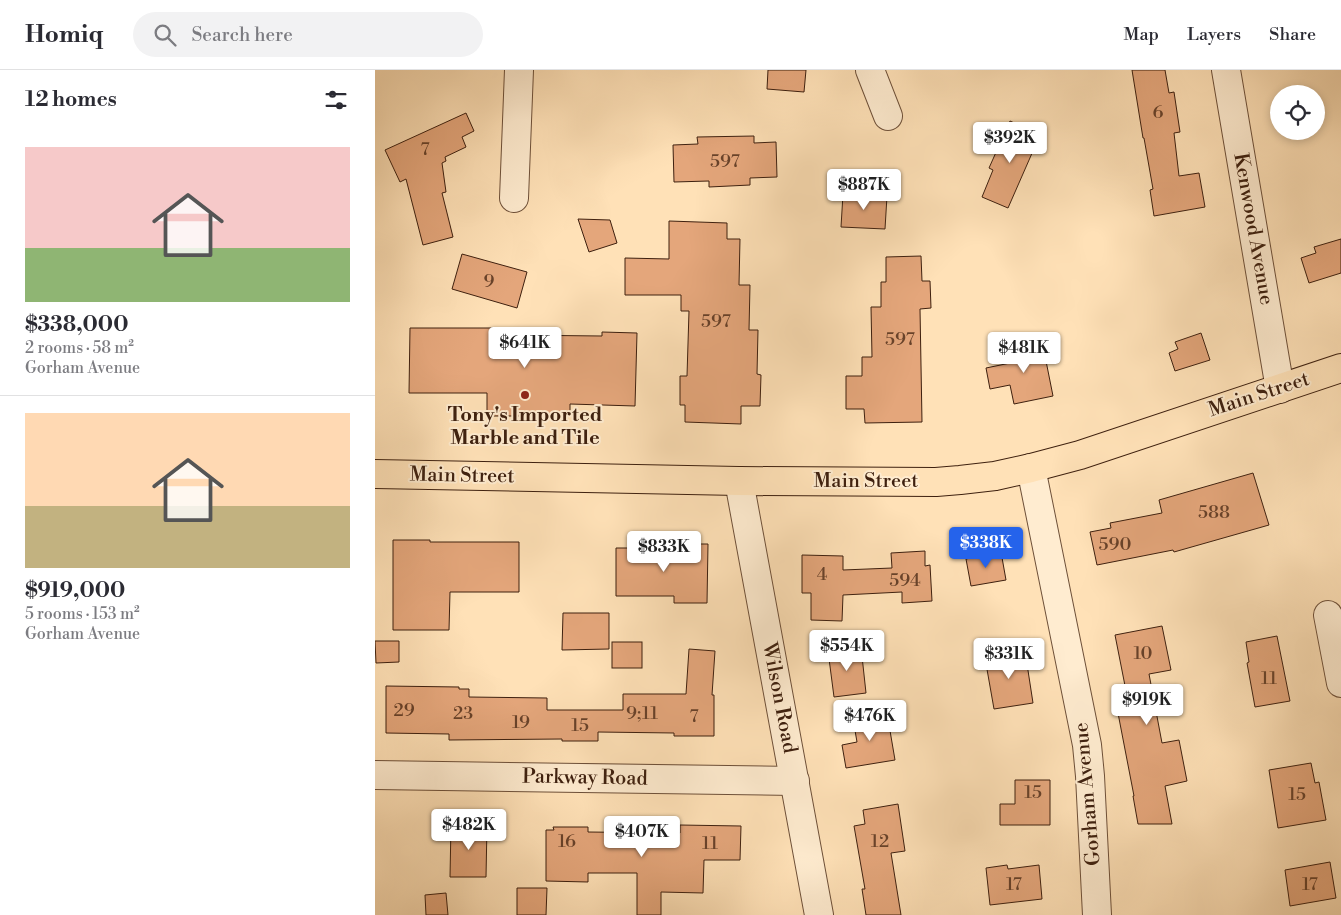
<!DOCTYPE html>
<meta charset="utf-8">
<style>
:root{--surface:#fff;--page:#f2f2f3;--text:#2b2b33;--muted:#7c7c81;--line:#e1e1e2;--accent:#2563eb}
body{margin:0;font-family:"Libre Bodoni",serif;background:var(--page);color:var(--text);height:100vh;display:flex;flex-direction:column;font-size:19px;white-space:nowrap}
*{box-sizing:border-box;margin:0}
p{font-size:16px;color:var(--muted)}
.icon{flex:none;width:28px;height:28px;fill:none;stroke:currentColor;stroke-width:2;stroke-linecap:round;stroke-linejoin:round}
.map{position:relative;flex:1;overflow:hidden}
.sheet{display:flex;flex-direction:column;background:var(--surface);width:375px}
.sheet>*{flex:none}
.controls{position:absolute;left:895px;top:15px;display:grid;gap:10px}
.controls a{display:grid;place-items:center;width:55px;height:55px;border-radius:50%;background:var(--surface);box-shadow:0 2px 8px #0003;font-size:25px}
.price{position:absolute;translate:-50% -42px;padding:0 11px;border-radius:5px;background:#fff;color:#222;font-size:16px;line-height:32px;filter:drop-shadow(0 1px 2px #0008)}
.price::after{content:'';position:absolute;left:50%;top:30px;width:15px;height:11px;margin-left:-8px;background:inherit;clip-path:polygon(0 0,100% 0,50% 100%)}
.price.current{background:var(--accent);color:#fff}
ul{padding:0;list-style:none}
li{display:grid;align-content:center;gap:10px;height:265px;padding:0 25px}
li+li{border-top:1px solid var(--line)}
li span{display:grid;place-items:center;height:155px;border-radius:0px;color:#555}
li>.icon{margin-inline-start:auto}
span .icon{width:90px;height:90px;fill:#fffc;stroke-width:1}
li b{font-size:21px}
h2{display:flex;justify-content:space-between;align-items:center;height:60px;padding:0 25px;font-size:21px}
header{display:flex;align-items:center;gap:30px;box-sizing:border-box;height:70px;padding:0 25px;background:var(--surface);border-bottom:1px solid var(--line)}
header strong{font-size:24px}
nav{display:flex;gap:28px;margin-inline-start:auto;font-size:18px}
.search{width:350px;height:45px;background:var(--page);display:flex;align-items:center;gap:12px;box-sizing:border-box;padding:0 18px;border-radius:28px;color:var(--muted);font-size:19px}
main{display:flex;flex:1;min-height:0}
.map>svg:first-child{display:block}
.building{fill:#e4a67b;stroke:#3e200f}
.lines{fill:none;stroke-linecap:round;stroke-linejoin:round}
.minor-casing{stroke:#6e5039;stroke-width:30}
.major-casing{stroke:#3e200f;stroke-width:30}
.minor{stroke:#ffecd0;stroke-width:28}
.major{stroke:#ffe1b7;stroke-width:28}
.poi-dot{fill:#8f2418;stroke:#ffecd0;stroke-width:2}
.labels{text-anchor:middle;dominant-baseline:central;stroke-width:4;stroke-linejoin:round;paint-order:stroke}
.number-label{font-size:18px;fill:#68422a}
.street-label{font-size:20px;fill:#3e200f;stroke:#ffecd0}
.poi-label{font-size:20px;font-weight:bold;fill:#3e200f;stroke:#ffecd0}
</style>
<header>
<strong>Homiq</strong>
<div class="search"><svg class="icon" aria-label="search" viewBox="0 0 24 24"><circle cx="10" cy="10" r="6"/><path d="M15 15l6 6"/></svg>Search here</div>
<nav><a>Map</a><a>Layers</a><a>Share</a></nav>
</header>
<main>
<section class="sheet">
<h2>12 homes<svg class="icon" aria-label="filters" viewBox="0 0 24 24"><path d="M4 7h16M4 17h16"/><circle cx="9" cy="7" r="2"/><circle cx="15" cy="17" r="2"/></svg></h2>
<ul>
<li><span style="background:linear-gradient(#f6c9c9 65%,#8fb573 0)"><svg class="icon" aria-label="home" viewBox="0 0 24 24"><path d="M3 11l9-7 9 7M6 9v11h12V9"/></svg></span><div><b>$338,000</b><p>2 rooms · 58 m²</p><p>Gorham Avenue</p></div></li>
<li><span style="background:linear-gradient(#ffd9b3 60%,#c2b280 0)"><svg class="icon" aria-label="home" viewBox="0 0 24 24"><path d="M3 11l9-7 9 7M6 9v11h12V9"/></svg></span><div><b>$919,000</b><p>5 rooms · 153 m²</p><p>Gorham Avenue</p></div></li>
</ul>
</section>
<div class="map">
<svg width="966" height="845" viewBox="0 0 966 845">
<rect width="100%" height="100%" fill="#ffe1b7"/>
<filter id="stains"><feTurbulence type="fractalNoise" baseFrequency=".004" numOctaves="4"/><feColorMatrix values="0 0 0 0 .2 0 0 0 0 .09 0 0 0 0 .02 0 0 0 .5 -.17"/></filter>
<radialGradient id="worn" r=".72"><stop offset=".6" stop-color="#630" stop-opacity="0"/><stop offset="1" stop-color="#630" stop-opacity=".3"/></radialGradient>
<g class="building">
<path d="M393 0H431L429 22 392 19Z"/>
<path d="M757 0H790L794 23 799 22 805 62 799 63 804 106 824 103 830 137 779 146 775 120 778 119 769 68H768Z"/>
<path d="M91 43 99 61 87 67 91 77 70 87 71 91 67 93 71 122 67 123 78 167 48 175 31 109 25 112 10 80Z"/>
<path d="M635 51 665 65 633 138 607 127 618 100 614 98Z"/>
<path d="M379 66V73L401 72 402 107 375 108V115L334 117V111L299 112 298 75 323 74 322 67Z"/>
<path d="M468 124 512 126 510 159 466 157Z"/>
<path d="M203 149 235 150 242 173 214 182Z"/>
<path d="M294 151 352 153V169H365L364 215H375L374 260H383L382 304 386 305 385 336H366V354L310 352V335H305V306H312L314 241H306V225H250V188L294 189Z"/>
<path d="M966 169V203L934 213 926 188 941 183 939 177Z"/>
<path d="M87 184 152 202 142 238 77 219Z"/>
<path d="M546 186 547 211H555L556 238 545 239 547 352 490 353 489 339H471V306H487V287H497L496 237H506V212H511V187Z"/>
<path d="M35 258H136L134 265 227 266V262L262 263 260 336 195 334V342L190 341V346H112V323H34Z"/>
<path d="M826 263 835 290 800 301 794 283 803 279 800 272Z"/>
<path d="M667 271 678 326 639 334 635 315 615 319 611 298 640 292 637 277Z"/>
<path d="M878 403 894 455 799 482 798 480 722 495 715 462 736 458 735 453 787 443 784 430Z"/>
<path d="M18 470H55V472H144V522H75L74 560H18Z"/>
<path d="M300 474H333L332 533H299V526H241V478H300Z"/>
<path d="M550 481V496L555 495 557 531 527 533V522L468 525 467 551 436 550V523H427V485L468 486V500L517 498 516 483Z"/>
<path d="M626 482 631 510 596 516 591 489Z"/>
<path d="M188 543H234V579L187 580Z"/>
<path d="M787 556 796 600 774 604 787 673 804 670 812 711 790 716 797 754H763L758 726H759L742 638 754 636 740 565Z"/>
<path d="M902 566 915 631 880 637 872 593 874 592 871 572Z"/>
<path d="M0 571H24V592L1 593Z"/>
<rect x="237" y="572" width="30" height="26"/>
<path d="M486 577 491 623 459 627 453 581Z"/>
<path d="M314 579 340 581 337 625H339V666H299V663L223 662V671H187V669L74 670V664L11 663V616L84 617V619H94V627L172 628V640H248V624H311Z"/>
<path d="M650 581 658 633 619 639 610 588Z"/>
<path d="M512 643 520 690 471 698 467 675 482 672 478 649Z"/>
<path d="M936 693 940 713 944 712 951 750 903 758 894 700Z"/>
<path d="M640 710H675V755H625V734H640Z"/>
<path d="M523 734 530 781 516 783 526 845H491L487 819H490L479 756 490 754 488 740Z"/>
<path d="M76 755H112L111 807H75Z"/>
<path d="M305 755 366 756 365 790H329L328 823 286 822V845H262V803H213V812L171 811V760H179L178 757H213V762L305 763Z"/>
<path d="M955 792 961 828 915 836 910 800Z"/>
<path d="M632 795 633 799 664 795 667 829 615 835 611 798Z"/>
<path d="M142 818H172L171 845H142Z"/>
<path d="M71 823 73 845H51L50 825Z"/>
</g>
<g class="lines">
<defs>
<g id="minor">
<path d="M495 0 513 46"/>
<path d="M851 0 905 319"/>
<path d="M139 128 144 0"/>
<path d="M656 398 712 675 715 706 722 845"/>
<path d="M364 411 444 845"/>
<path d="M953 545 966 613"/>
<path d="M0 705 420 711"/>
</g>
<path id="major" d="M0 404 364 411 561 412 585 410 620 406 656 398 705 385 966 298"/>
</defs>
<use href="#minor" class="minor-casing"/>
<use href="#major" class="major-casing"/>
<use href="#minor" class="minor"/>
<use href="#major" class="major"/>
</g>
<circle class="poi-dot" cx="150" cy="325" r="5"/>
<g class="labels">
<g class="number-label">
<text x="783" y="42">6</text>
<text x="50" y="79">7</text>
<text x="350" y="91">597</text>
<text x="114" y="211">9</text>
<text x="341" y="251">597</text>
<text x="525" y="269">597</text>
<text x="839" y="442">588</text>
<text x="740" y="474">590</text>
<text x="447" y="504">4</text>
<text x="530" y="510">594</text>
<text x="768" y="583">10</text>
<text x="894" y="608">11</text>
<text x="29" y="640">29</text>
<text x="88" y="643">23</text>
<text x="267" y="643">9;11</text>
<text x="319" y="646">7</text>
<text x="146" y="652">19</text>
<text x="205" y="655">15</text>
<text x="658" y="722">15</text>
<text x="922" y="724">15</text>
<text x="192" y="771">16</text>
<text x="505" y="771">12</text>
<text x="335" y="773">11</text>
<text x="639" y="814">17</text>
<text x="935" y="814">17</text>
</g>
<g class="street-label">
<text transform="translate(878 159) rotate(80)">Kenwood Avenue</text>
<text transform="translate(884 325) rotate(-18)">Main Street</text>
<text transform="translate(87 406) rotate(1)">Main Street</text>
<text x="491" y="411">Main Street</text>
<text transform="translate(404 628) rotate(79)">Wilson Road</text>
<text transform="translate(210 708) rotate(1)">Parkway Road</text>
<text transform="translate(713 724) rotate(-95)">Gorham Avenue</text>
</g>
<g class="poi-label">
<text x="150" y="345">Tony's Imported<tspan x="150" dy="23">Marble and Tile</tspan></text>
</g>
</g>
<rect width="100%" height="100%" filter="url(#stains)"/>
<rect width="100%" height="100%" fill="url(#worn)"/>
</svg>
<div class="controls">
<a><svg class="icon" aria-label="locate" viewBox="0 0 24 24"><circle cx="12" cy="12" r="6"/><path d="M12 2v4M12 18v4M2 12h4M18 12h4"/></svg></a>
</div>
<b class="price" style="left:635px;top:94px">$392K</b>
<b class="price" style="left:489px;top:141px">$887K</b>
<b class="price" style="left:150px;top:299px">$641K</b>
<b class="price" style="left:649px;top:304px">$481K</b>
<b class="price current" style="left:611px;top:499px">$338K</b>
<b class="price" style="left:289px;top:503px">$833K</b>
<b class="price" style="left:472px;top:602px">$554K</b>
<b class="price" style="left:634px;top:610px">$331K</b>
<b class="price" style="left:772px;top:656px">$919K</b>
<b class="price" style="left:495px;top:672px">$476K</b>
<b class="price" style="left:94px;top:781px">$482K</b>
<b class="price" style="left:267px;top:788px">$407K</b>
</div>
</main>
